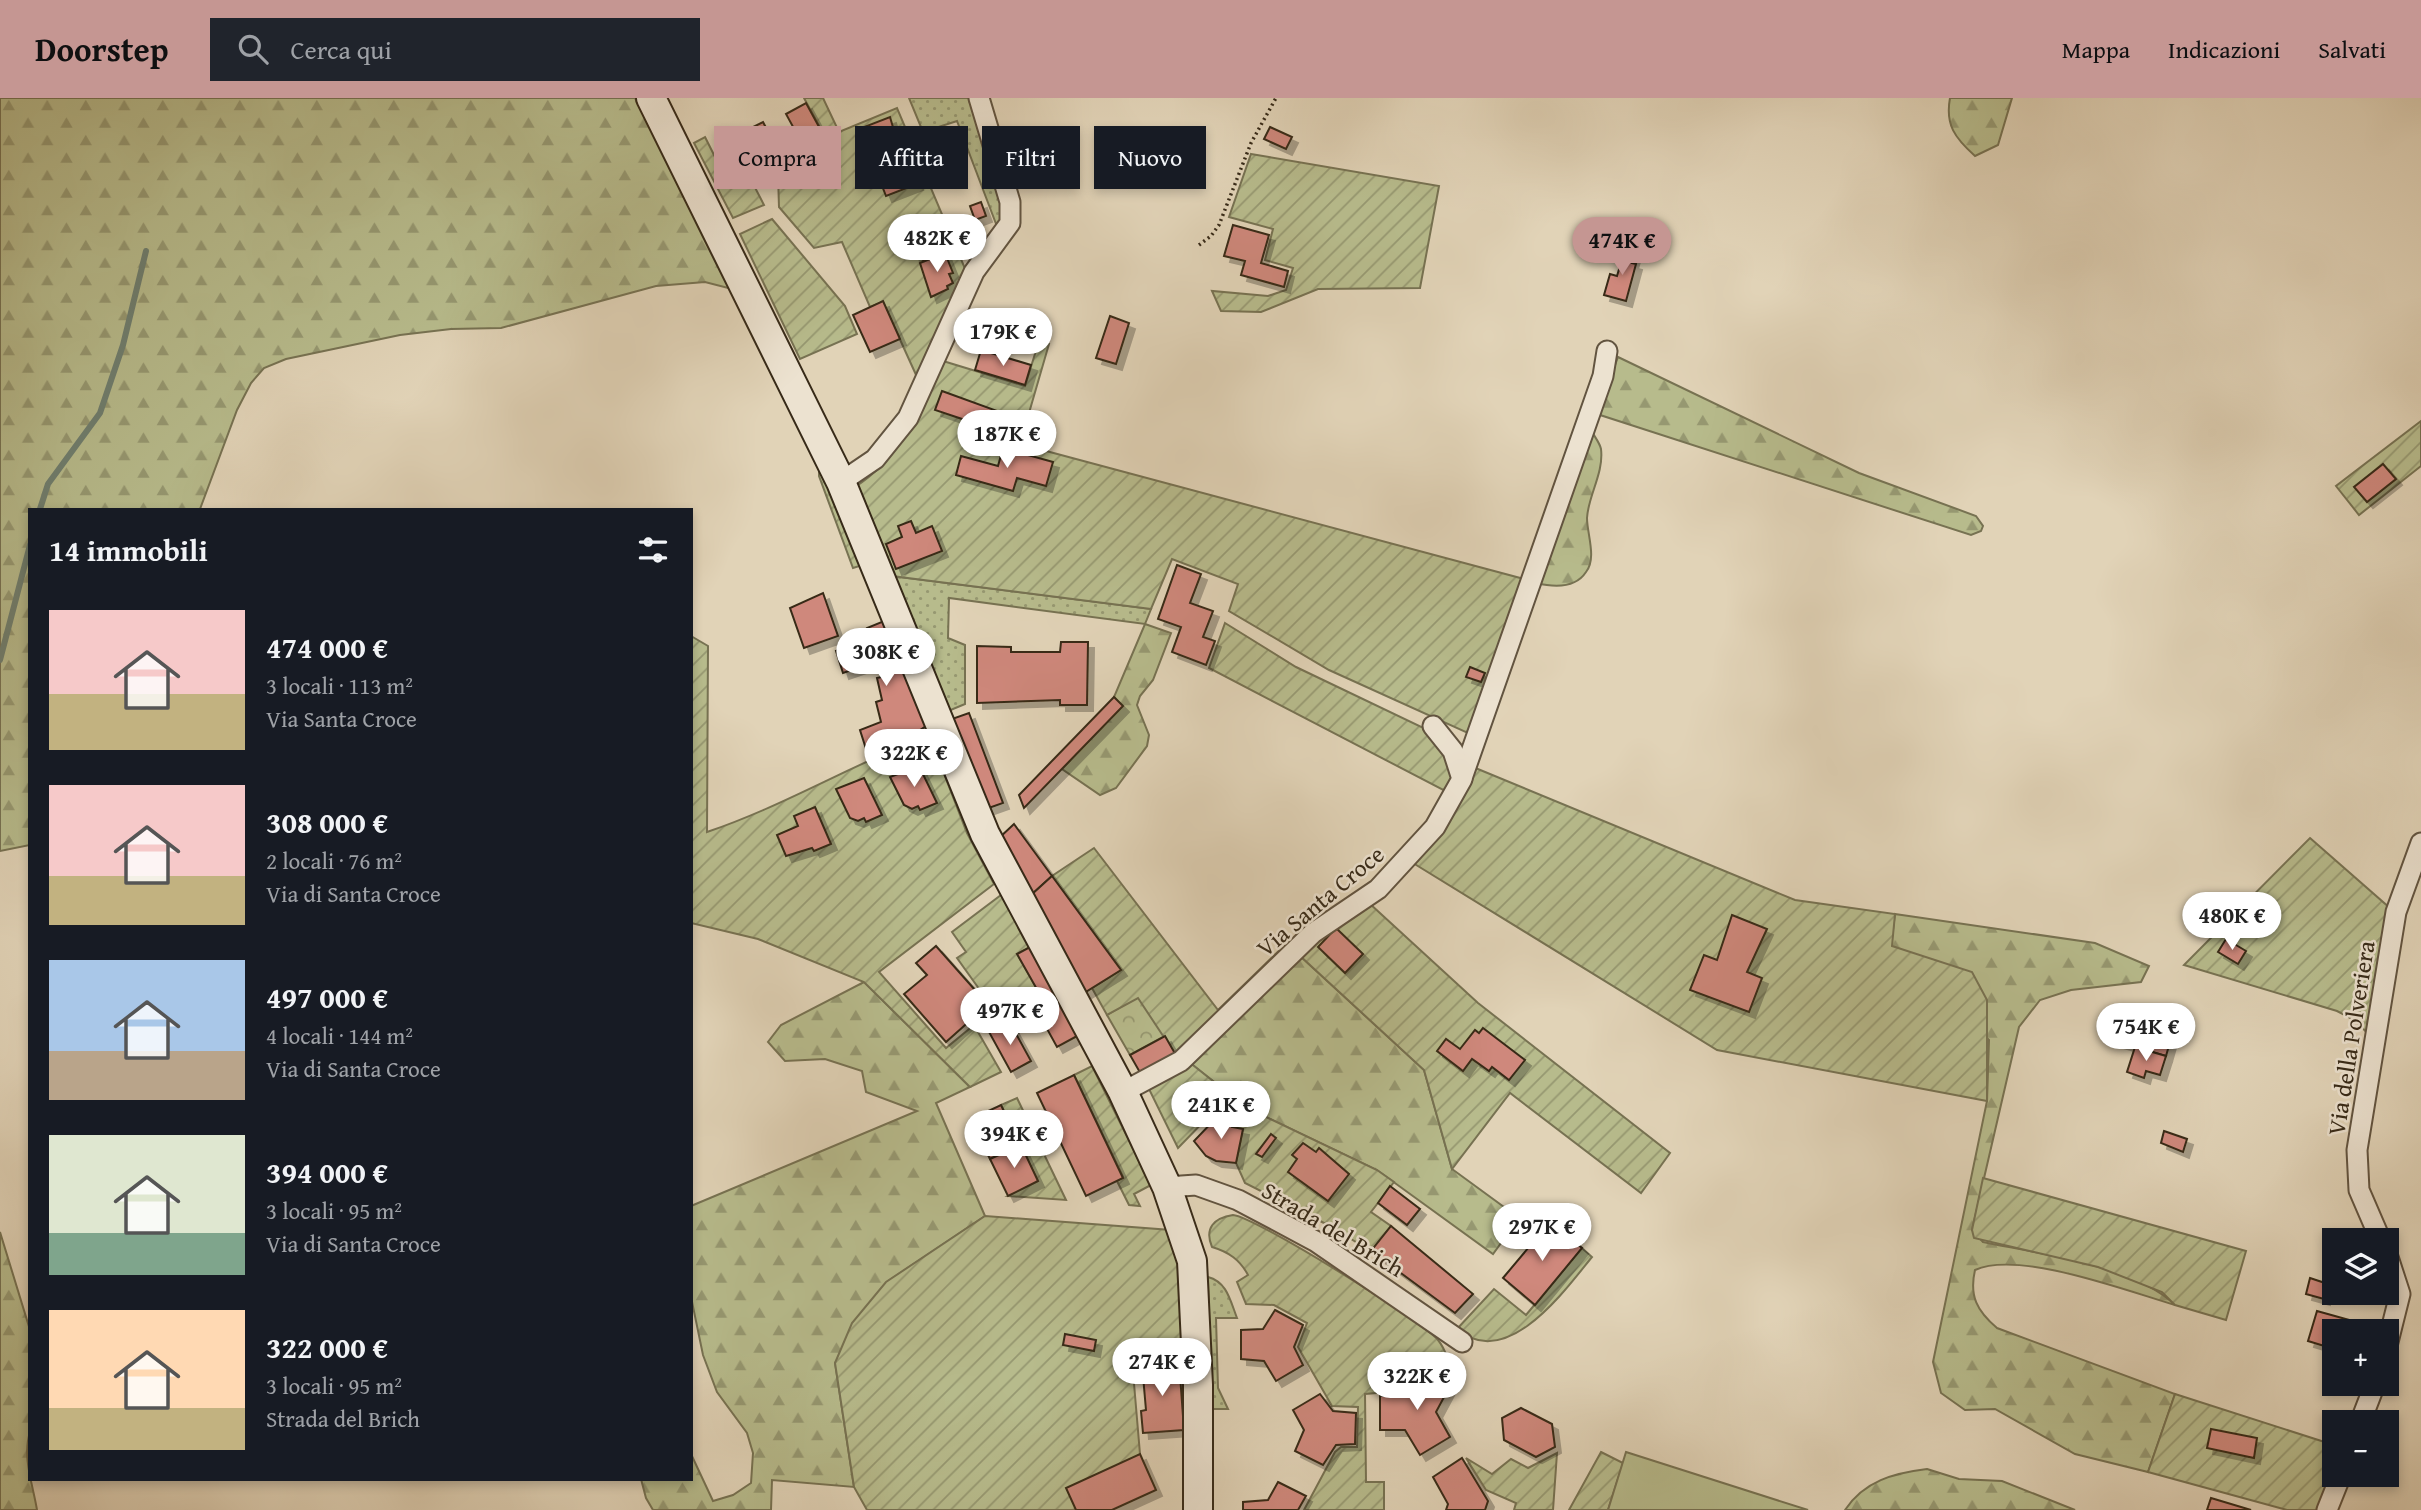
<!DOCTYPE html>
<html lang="it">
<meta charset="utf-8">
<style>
:root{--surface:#171b24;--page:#20242c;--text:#f1f3f6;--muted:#9ea1a6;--accent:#c59692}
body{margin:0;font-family:"Gentium Book Plus",serif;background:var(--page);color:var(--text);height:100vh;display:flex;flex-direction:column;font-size:26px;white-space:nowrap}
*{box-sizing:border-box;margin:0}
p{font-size:23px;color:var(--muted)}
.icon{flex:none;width:38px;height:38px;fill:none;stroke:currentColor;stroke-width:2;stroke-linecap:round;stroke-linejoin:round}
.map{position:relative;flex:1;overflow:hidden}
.panel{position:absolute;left:28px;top:410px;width:665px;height:973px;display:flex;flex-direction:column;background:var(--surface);border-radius:0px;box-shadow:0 4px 10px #0003}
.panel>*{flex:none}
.top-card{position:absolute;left:714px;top:28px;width:665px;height:63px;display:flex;gap:14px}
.fabs{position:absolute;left:2322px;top:1130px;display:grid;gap:14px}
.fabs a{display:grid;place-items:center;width:77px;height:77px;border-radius:0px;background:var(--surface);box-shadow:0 4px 10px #0003;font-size:35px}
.price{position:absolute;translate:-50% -60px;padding:0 16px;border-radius:24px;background:#fff;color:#222;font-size:23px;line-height:46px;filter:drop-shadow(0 2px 4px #0008)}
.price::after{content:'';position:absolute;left:50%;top:42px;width:21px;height:16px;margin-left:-10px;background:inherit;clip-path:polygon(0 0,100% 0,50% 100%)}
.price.current{background:var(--accent);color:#111}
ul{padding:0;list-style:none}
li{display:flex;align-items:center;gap:21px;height:175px;padding:0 21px}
li span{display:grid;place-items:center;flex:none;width:196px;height:140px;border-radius:0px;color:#555}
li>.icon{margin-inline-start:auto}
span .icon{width:84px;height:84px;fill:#fffc;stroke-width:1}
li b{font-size:30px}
h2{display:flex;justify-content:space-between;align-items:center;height:84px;padding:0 21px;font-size:30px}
.pill{padding:0 24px;border-radius:0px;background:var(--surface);box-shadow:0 4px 10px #0003;font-size:24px;line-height:63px}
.pill.current{background:var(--accent);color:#111}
header{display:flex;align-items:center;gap:42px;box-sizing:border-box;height:98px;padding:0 35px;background:var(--accent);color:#111}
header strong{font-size:33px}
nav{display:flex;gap:38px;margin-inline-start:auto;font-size:24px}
.search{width:490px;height:63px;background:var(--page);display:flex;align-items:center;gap:18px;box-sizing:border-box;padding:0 24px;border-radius:0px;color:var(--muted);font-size:26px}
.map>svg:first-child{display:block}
.grass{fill:url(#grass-dots);stroke:#777252;stroke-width:2}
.forest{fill:url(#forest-firs);stroke:#777252;stroke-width:2}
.park{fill:url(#park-crowns);stroke:#777252;stroke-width:2}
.garden{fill:url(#garden-furrows);stroke:#777252;stroke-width:2}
.pitch{fill:#b7bb8c;stroke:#777252;stroke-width:2}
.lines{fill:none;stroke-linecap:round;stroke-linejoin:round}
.stream{stroke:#6f7f70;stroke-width:6}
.building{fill:#cf887b;stroke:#372a18;stroke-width:2;filter:url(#shadow)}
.minor-casing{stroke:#625440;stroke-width:23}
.secondary-casing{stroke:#372a18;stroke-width:32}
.path{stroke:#372a18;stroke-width:3.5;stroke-dasharray:2 3.5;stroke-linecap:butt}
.minor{stroke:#ece2d0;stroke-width:19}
.secondary{stroke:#ece2d0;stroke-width:28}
.labels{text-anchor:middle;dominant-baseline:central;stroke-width:5;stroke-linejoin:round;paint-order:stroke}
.street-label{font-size:24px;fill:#372a18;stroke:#ece2d0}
</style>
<header>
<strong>Doorstep</strong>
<div class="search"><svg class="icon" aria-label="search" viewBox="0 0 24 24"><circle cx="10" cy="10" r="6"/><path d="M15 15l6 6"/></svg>Cerca qui</div>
<nav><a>Mappa</a><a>Indicazioni</a><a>Salvati</a></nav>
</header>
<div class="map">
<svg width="2421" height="1412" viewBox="0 0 2421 1412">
<defs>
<pattern id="grass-dots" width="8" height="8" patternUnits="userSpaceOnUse" patternTransform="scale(1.75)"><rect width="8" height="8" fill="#b7bb8c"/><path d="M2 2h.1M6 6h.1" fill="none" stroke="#969871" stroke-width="1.8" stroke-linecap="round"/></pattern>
<pattern id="forest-firs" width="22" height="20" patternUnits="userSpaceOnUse" patternTransform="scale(1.75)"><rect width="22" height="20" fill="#b7bb8c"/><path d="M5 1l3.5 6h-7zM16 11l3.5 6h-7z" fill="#969871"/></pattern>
<pattern id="park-crowns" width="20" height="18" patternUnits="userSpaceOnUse" patternTransform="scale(1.75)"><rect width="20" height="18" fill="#b7bb8c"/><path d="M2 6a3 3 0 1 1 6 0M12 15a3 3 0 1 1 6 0" fill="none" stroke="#969871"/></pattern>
<pattern id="garden-furrows" width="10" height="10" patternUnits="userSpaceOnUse" patternTransform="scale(1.75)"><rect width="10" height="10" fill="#b7bb8c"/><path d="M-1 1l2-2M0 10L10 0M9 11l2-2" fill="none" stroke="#969871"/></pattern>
<filter id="shadow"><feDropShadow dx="6" dy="6" stdDeviation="0" flood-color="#0004"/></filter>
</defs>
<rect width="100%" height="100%" fill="#e1d3b7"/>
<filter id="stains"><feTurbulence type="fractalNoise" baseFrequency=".00286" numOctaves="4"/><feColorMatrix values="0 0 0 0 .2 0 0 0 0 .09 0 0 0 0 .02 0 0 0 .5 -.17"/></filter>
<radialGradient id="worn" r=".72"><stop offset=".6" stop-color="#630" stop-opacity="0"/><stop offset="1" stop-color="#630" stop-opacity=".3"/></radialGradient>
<g class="grass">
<path d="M909 0H975L1007 108 998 131 957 23 923 34Z"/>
<path d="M892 478 1151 511 1145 526 949 500 948 540 965 547V606L946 614Z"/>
<path d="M1208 1179C1227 1184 1230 1202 1237 1220H1216L1218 1290 1228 1311H1211Z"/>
</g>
<g class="forest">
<path d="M0 0H635L732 191 705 184 656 188 501 230 451 231 400 237 286 261 264 270 251 285 237 312 200 411H30V747L0 753Z"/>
<path d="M1950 0H2012L1998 47 1975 58C1955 40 1945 27 1950 0Z"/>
<path d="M1618 259 1859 375 1976 418 1983 428 1981 433 1971 437 1597 316Z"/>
<path d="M1591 332C1594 338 1600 345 1601 351 1604 375 1588 398 1587 420 1587 436 1597 460 1586 474 1575 491 1553 489 1536 485Z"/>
<path d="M1145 526 1171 535 1153 582 1140 598 1137 607 1149 637 1147 648 1116 690 1100 697 1062 671 1122 608 1114 599Z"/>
<path d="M1895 816 2095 845 2149 868 2141 884 2071 892 2040 902 2019 929 1972 1132 1983 1144C2036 1155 2136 1168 2175 1207 2127 1193 2019 1152 1975 1172 1969 1198 1977 1213 1997 1230L2175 1296 2148 1374 2075 1356 1995 1311 1965 1312 1941 1295 1933 1264 1987 1003 1989 942 1891 848Z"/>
<path d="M1298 856 1424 972 1452 1071 1519 1120 1493 1156 1377 1072 1247 1010 1189 964Z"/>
<path d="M864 884 970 989 936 1005 985 1118 887 1184 835 1265 854 1389 772 1382 771 1412H653L646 1400 641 1381H691V1356L713 1403 733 1397 751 1385 753 1355 747 1335 717 1294 703 1257 691 1199V1108L917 1013 866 994 862 973 825 961 785 963 768 944 781 927Z"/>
<path d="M0 1134 30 1232V1334C22 1359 33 1387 37 1412H0Z"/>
<path d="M1927 1371 1959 1381 2002 1383 2075 1412H1845C1864 1383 1894 1375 1927 1371Z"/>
</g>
<path class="park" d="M1138 899 1165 938 1130 957 1107 917Z"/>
<g class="garden">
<path d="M804 0H823L839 34 897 10 966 173 917 279 883 204 870 209 842 144 814 150 779 109 778 76 830 48Z"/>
<path d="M705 39 727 83 747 74 764 107 733 120 694 45Z"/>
<path d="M1251 56 1439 88 1420 190 1318 191 1261 214 1221 213 1212 193 1268 198 1286 192 1293 170 1265 162 1273 131 1229 119Z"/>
<path d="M772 121 845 208 857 236 800 261 740 136Z"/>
<path d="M1039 243 1049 246 1020 346 1524 481 1470 636 1329 572 1229 513 1238 486 1172 461 1151 511 892 478 855 389C902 359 920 312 943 263L1025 288Z"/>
<path d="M2421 323V368L2359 417 2336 388Z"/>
<path d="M819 363 866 466 853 470 819 378Z"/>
<path d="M1225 525 1296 569 1432 634C1448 650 1454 675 1451 696L1209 570Z"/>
<path d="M691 538 708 548 707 734C784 708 853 666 929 637L967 735 994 786 879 874 946 950 974 927 1001 974 970 989 864 884 758 841 691 825Z"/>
<path d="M1473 669 1795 802 1895 816 1892 848 1972 874 1987 902V1003L1717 952 1413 765Z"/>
<path d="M2310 740 2391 811 2371 939 2356 923 2337 913 2184 867Z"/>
<path d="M1094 750 1218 912 1292 840 1296 844 1177 959 1138 900 1107 917 1092 890 1121 872 1052 778Z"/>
<path d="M1001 797 1030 849 1017 856 1038 893 1029 898 1042 922 1016 936 1005 918 1000 920 957 860 966 854 952 834Z"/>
<path d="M1369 805 1478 905 1670 1055 1641 1095 1510 995 1452 1071 1424 972 1298 856Z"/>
<path d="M1189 964 1247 1010 1377 1072 1394 1084 1371 1114 1391 1128 1371 1153 1324 1125 1245 1085 1236 1065 1243 1031 1232 1029V1022L1213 1014 1178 1050 1147 987Z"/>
<path d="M1092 968 1151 1087 1134 1096 1140 1108 1129 1107 1117 1083 1123 1079 1074 977Z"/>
<path d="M1017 1000 1066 1102 1008 1098 1038 1083 1001 1007Z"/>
<path d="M1983 1080 2246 1153 2226 1222 2175 1207 2162 1194 2098 1169 1974 1140 1972 1132Z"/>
<path d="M1233 1117C1256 1119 1422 1223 1438 1242 1447 1253 1450 1269 1453 1283L1417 1264 1406 1285 1376 1284V1295L1365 1296 1366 1384H1384V1412H1304L1335 1354 1341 1349H1357L1358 1309 1332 1308 1298 1249 1307 1225 1274 1207 1246 1206 1237 1184 1248 1177C1240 1162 1229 1154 1212 1149 1204 1130 1214 1120 1233 1117Z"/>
<path d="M985 1118 1171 1132 1180 1152 1187 1257 1132 1262 1140 1356 1076 1412H867L854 1389 835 1265 852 1225 886 1184Z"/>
<path d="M1582 1150 1592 1159C1565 1192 1507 1274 1457 1231L1494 1191 1526 1217Z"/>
<path d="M2175 1296 2334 1347V1376L2321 1412H2287L2148 1374Z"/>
<path d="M1601 1354 1623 1365 1608 1412H1569Z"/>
<path d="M1557 1355 1553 1412H1514L1516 1405 1486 1392 1466 1360 1492 1376 1511 1361 1528 1370Z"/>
</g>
<path class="pitch" d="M1626 1354 1808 1412H1608Z"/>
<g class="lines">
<g class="stream">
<path d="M40 411 48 386 100 315 123 247 146 153"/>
<path d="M0 562 30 447"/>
</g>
</g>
<g class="building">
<path d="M806 5 824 38 804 49 786 16Z"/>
<path d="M890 19 899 50 870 62 859 31Z"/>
<path d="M763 24 781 58 754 73 735 38Z"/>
<path d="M1270 29 1292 39 1286 51 1264 41Z"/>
<path d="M899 50 917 86 886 98 872 62Z"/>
<path d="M981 104 986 118 975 122 970 108Z"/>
<path d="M934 121 948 144 941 147 945 155 924 164 920 155 914 158 907 131Z"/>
<path d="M1233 127 1269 137 1261 165 1288 173 1284 189 1241 177 1245 163 1224 158Z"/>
<path d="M1626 148 1636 151 1632 165 1636 166 1626 203 1604 197 1610 176 1617 178Z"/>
<path d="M945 155 953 175 949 176 953 185 947 188 948 191 931 199 920 165Z"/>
<path d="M883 203 900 241 870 254 853 217Z"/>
<path d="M1110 218 1129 225 1116 266 1096 260Z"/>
<path d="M981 252 1031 267 1025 287 975 272Z"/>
<path d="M942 293 1000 314 992 340 962 331 965 322 935 312Z"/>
<path d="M1003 350 1053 364 1046 388 1017 380 1013 393 956 377 961 358 998 368Z"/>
<path d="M2383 366 2396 381 2367 404 2354 389Z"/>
<path d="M911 423 916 435 932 428 942 453 896 471 886 446 902 439 898 428Z"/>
<path d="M1177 467 1201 476 1190 505 1213 513 1203 539 1215 543 1206 567 1172 554 1181 529 1158 521Z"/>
<path d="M823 495 838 538 804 550 790 510Z"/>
<path d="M889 521 926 628 908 640 867 654 860 632 881 624 876 604 882 602 877 580 886 578 881 562 843 575 836 553 871 541 867 530Z"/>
<path d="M1061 544H1088L1087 607H1060V602L977 605V548L1011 549V554H1060Z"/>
<path d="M1470 569 1485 575 1481 584 1466 579Z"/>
<path d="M1114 599 1123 608 1024 710 1019 697Z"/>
<path d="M969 615 1003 705 983 712 949 622Z"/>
<path d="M919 668 937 705 920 712 918 708 912 711 904 707 890 679Z"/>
<path d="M864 680 882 717 866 724 864 720 858 723 850 720 836 691Z"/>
<path d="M815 709 831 746 814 753 812 750 786 758 777 737 798 728 794 718Z"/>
<path d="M1014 726 1052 778 1030 798 998 741Z"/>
<path d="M1052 778 1121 872 1084 895 1030 798Z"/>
<path d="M1732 817 1767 831 1747 874 1762 880 1749 914 1690 892 1704 857 1717 862Z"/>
<path d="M1336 830 1363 856 1345 875 1318 849Z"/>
<path d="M2226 841 2246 853 2238 866 2218 854Z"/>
<path d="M936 848 983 901 977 906 982 912 946 944 904 896 927 877 916 865Z"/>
<path d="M1030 849 1079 937 1057 949 1029 898 1038 893 1017 856Z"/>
<path d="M2120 914 2174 930 2166 958 2111 942Z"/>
<path d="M1009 923 1031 963 1011 974 989 934Z"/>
<path d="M1483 930 1525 962 1509 982 1492 969 1489 973 1472 961 1463 973 1437 953 1446 941 1460 951 1475 932 1479 935Z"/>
<path d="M1165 938 1177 959 1142 978 1130 957Z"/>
<path d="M2135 949 2166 958 2160 977 2146 973 2144 980 2127 974Z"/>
<path d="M1074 977 1123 1080 1086 1098 1037 995Z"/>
<path d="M1001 1007 1018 1043 988 1057 971 1021Z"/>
<path d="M1219 1017 1232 1022V1029L1243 1031 1236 1065 1216 1063 1206 1058 1194 1043Z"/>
<path d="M2164 1033 2187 1041 2183 1054 2161 1045Z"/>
<path d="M1271 1036 1276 1040 1262 1059 1256 1056Z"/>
<path d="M1018 1043 1021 1047 990 1061 988 1057Z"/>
<path d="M1303 1045 1316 1054 1319 1050 1349 1076 1328 1103 1288 1074 1297 1061 1292 1057Z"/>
<path d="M1021 1047 1038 1083 1008 1098 990 1061Z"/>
<path d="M1390 1088 1420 1111 1407 1127 1378 1105Z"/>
<path d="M1550 1124 1582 1150 1535 1207 1503 1180Z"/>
<path d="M1391 1128 1473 1196 1455 1215 1371 1153Z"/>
<path d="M2310 1180 2328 1186 2324 1201 2306 1196Z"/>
<path d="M1275 1212 1303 1227 1294 1249 1303 1267 1276 1283 1264 1263 1241 1261V1232L1263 1231Z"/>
<path d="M2317 1213 2360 1225 2358 1234H2334V1251L2308 1243Z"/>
<path d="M1065 1236 1096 1242 1094 1253 1063 1247Z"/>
<path d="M1179 1263 1184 1332 1143 1335 1141 1313 1146 1312 1142 1266Z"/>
<path d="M1419 1271 1450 1288 1436 1314 1450 1339 1420 1357 1405 1332H1380V1298H1404Z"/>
<path d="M1320 1296 1333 1313 1356 1315 1355 1346 1336 1347 1323 1367 1295 1353 1304 1332 1293 1312Z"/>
<path d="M1521 1310 1552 1326 1555 1349 1536 1359 1504 1342 1502 1320Z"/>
<path d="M2211 1331 2257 1340 2254 1360 2207 1350Z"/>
<path d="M1140 1356 1156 1392 1112 1412H1076L1066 1390Z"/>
<path d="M1462 1360 1488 1403 1485 1412H1446L1448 1406 1433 1379Z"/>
<path d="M1278 1384 1306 1398 1298 1412H1243V1404L1268 1402Z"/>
<path d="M2211 1400 2251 1412H2207Z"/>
</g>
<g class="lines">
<defs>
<g id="minor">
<path d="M841 384 875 361 908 320 974 174 1010 125V104L979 0"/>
<path d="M1462 680 1603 278 1607 253"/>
<path d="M1123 994 1181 963 1313 835 1378 791 1435 729 1462 681 1453 653 1433 628"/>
<path d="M1167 1089 1196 1087 1238 1102 1315 1143 1462 1244"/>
<path d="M2381 1143 2359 1092 2357 1052 2396 814 2421 745"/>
<path d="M2387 1156 2400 1196 2387 1248"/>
<path d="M2360 1325 2375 1286"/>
<path d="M2327 1412 2341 1377"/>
</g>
<path id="secondary" d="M651 0 841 384 985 736 1123 994 1167 1089 1192 1163 1198 1287V1412"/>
</defs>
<use href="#minor" class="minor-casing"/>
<use href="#secondary" class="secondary-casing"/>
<path class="path" d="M1199 147 1211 138 1219 127 1251 45 1276 0"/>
<use href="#minor" class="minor"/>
<use href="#secondary" class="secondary"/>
</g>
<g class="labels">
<g class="street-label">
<text transform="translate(1320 803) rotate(-40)">Via Santa Croce</text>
<text transform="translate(2351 940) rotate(-81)">Via della Polveriera</text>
<text transform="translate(1333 1131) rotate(31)">Strada del Brich</text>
</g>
</g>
<rect width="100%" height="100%" filter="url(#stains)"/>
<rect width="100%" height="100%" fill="url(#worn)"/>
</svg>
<div class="fabs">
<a><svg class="icon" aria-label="layers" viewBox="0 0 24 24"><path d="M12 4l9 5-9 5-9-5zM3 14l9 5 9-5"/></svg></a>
<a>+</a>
<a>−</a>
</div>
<b class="price" style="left:937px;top:176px">482K €</b>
<b class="price current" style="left:1622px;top:179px">474K €</b>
<b class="price" style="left:1003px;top:270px">179K €</b>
<b class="price" style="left:1007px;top:372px">187K €</b>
<b class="price" style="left:886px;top:590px">308K €</b>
<b class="price" style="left:914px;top:691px">322K €</b>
<b class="price" style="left:2232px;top:854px">480K €</b>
<b class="price" style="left:1010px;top:949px">497K €</b>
<b class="price" style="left:2146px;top:965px">754K €</b>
<b class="price" style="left:1221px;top:1043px">241K €</b>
<b class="price" style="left:1014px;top:1072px">394K €</b>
<b class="price" style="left:1542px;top:1165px">297K €</b>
<b class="price" style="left:1162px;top:1300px">274K €</b>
<b class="price" style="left:1417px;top:1314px">322K €</b>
<div class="top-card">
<a class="pill current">Compra</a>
<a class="pill">Affitta</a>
<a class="pill">Filtri</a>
<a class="pill">Nuovo</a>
</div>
<section class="panel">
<h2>14 immobili<svg class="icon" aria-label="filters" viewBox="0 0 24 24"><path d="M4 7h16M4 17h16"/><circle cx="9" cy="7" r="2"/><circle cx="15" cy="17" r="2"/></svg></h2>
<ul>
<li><span style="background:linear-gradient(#f6c9c9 60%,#c2b280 0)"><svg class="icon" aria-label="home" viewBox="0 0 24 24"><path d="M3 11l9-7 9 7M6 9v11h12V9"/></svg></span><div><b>474 000 €</b><p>3 locali · 113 m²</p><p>Via Santa Croce</p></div></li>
<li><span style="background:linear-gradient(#f6c9c9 65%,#c2b280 0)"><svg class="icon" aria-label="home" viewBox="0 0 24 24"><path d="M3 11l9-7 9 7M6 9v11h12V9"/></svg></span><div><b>308 000 €</b><p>2 locali · 76 m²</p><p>Via di Santa Croce</p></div></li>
<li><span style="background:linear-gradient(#a9c7e8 65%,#b9a48a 0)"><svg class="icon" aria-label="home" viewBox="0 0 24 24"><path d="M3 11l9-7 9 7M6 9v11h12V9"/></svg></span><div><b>497 000 €</b><p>4 locali · 144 m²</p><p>Via di Santa Croce</p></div></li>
<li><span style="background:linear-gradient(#dfe7d0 70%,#7fa58c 0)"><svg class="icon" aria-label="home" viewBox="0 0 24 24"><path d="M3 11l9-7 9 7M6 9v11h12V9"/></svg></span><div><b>394 000 €</b><p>3 locali · 95 m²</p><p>Via di Santa Croce</p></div></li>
<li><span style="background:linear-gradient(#ffd9b3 70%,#c2b280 0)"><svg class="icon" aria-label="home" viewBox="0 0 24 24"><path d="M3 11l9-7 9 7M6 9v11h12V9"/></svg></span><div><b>322 000 €</b><p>3 locali · 95 m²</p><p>Strada del Brich</p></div></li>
</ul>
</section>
</div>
